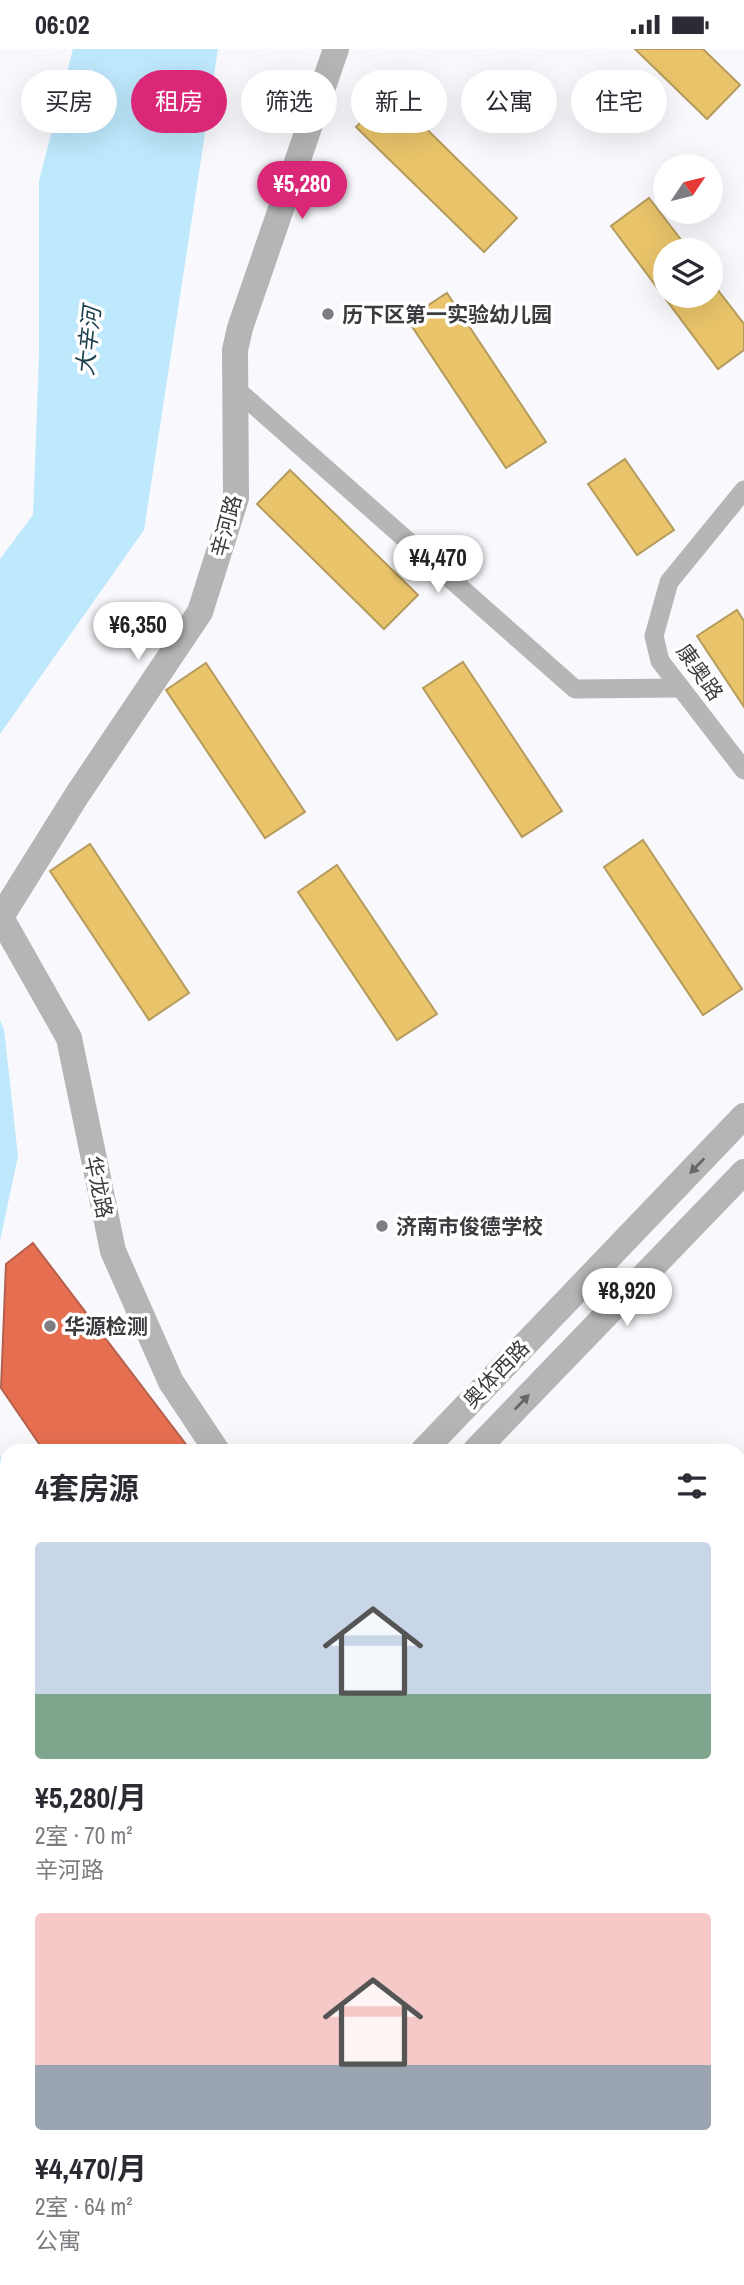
<!DOCTYPE html>
<html lang="zh">
<meta charset="utf-8">
<style>
:root{--surface:#fff;--page:#f2f2f3;--text:#2b2b33;--muted:#7c7c81;--accent:#db2777}
body{margin:0;font-family:"Archivo Narrow","Noto Sans SC",sans-serif;background:var(--page);color:var(--text);height:100vh;display:flex;flex-direction:column;font-size:26px;white-space:nowrap}
*{box-sizing:border-box;margin:0}
p{font-size:23px;color:var(--muted)}
.icon{flex:none;width:38px;height:38px;fill:none;stroke:currentColor;stroke-width:2;stroke-linecap:round;stroke-linejoin:round}
.map{position:relative;flex:1;overflow:hidden}
.panel{position:absolute;left:0px;top:1395px;width:746px;height:842px;display:flex;flex-direction:column;background:var(--surface);border-radius:21px 21px 0 0;box-shadow:0 7px 28px #0002}
.panel>*{flex:none}
.hud{position:absolute;left:21px;top:21px;width:704px;height:63px;display:flex;gap:14px}
.needle{width:46px;rotate:55deg}
.buttons{position:absolute;left:653px;top:105px;display:grid;gap:14px}
.buttons a{display:grid;place-items:center;width:70px;height:70px;border-radius:50%;background:var(--surface);box-shadow:0 7px 28px #0002;font-size:35px}
.price{position:absolute;translate:-50% -60px;padding:0 16px;border-radius:24px;background:#fff;color:#222;font-size:23px;line-height:46px;filter:drop-shadow(0 2px 4px #0008)}
.price::after{content:'';position:absolute;left:50%;top:42px;width:21px;height:16px;margin-left:-10px;background:inherit;clip-path:polygon(0 0,100% 0,50% 100%)}
.price.active{background:var(--accent);color:#fff}
ul{padding:0;list-style:none}
li{display:grid;align-content:center;gap:14px;height:371px;padding:0 35px}
li span{display:grid;place-items:center;height:217px;border-radius:7px;color:#555}
li>.icon{margin-inline-start:auto}
span .icon{width:126px;height:126px;fill:#fffc;stroke-width:1}
li b{font-size:30px}
h2{display:flex;justify-content:space-between;align-items:center;height:84px;padding:0 35px;font-size:30px}
.pill{padding:0 24px;border-radius:32px;background:var(--surface);box-shadow:0 7px 28px #0002;font-size:24px;line-height:63px}
.pill.active{background:var(--accent);color:#fff}
.status{display:flex;justify-content:space-between;align-items:center;height:49px;padding:0 35px;background:var(--surface);direction:ltr}
.status svg{height:19px;fill:currentColor}
.map>svg:first-child{display:block}
.water{fill:#bee8fc}
.homes{fill:#e9c46a;stroke:#b59b5d;stroke-width:2}
.shops{fill:#e76f51;stroke:#b4604c;stroke-width:2}
.lines{fill:none;stroke-linecap:round;stroke-linejoin:round}
.street{stroke:#b7b6b6;stroke-width:19}
.secondary{stroke:#b6b5b6;stroke-width:26}
.oneway{fill:#676669}
.poi-dot{fill:#7e7e82;stroke:#fff;stroke-width:2.5}
.labels{text-anchor:middle;dominant-baseline:central;stroke-width:7;stroke-linejoin:round;paint-order:stroke}
.poi-label{font-size:21px;font-weight:bold;fill:#3c3c40;stroke:#fff;text-anchor:start}
.street-label{font-size:21px;fill:#3c3c40;stroke:#fff}
.water-label{font-size:23px;font-style:italic;fill:#1c3f4e;stroke:#fff}
</style>
<div class="status"><b>06:02</b><svg viewBox="0 0 49 12"><path d="M0 12V9h3v3zM5 12V6h3v6zM10 12V3h3v9zM15 12V0h3v12zM26 1h20v11H26zM47 4h2v5h-2z"/></svg></div>
<div class="map">
<svg width="744" height="2236" viewBox="0 0 744 2236">
<rect width="100%" height="100%" fill="#f9f9fd"/>
<g class="water">
<path d="M73 0H218L144 481 0 685V510L33 466 39 308V132Z"/>
<path d="M0 971 4 980 18 1107 0 1192Z"/>
<path d="M0 1406 7 1429 5 1812 0 1807Z"/>
<path d="M7 2156V2230H220L215 2236H0V2159Z"/>
</g>
<g class="homes">
<path d="M635 0H703L740 36 707 70Z"/>
<path d="M390 44 517 169 484 203 356 78Z"/>
<path d="M649 149 689 201H665V247H710V231L744 275V301L718 320 611 177Z"/>
<path d="M447 244 546 393 506 419 407 270Z"/>
<path d="M625 410 674 481 637 506 588 435Z"/>
<path d="M290 421 418 546 384 580 257 455Z"/>
<path d="M737 561 744 572V658L697 587Z"/>
<path d="M463 613 562 762 522 788 423 639Z"/>
<path d="M206 614 305 763 265 789 166 641Z"/>
<path d="M643 791 742 940 703 966 604 818Z"/>
<path d="M90 795 189 944 149 971 50 822Z"/>
<path d="M337 816 437 965 397 991 298 843Z"/>
</g>
<path class="shops" d="M33 1194 191 1402H44L1 1339 6 1215Z"/>
<g class="lines">
<g class="street">
<path d="M237 341 575 640 681 639"/>
<path d="M744 441 669 533 654 587 660 612 744 721"/>
</g>
<g class="secondary">
<path d="M0 867 69 989 113 1202 171 1333 217 1402"/>
<path d="M1 868 77 746 200 563 236 449 235 301 240 279 336 0"/>
<path d="M423 1402 744 1067"/>
<path d="M475 1402 744 1123"/>
<path d="M0 1837 7 1830"/>
<path d="M0 1900 7 1893"/>
<path d="M738 2052 744 2059"/>
<path d="M582 2236 587 2230"/>
</g>
</g>
<defs><path id="oneway-solid" d="M-6-.8H1V-3.2L6.5 0L1 3.2V.8H-6Z" transform="scale(1.75)"/></defs>
<g class="oneway">
<use href="#oneway-solid" transform="translate(697 1117) rotate(134)"/>
<use href="#oneway-solid" transform="translate(522 1353) rotate(-46)"/>
</g>
<g class="poi-dot">
<circle cx="328" cy="265" r="7"/>
<circle cx="382" cy="1177" r="7"/>
<circle cx="50" cy="1277" r="7"/>
</g>
<g class="labels">
<g class="poi-label">
<text x="342" y="265">历下区第一实验幼儿园</text>
<text x="396" y="1177">济南市俊德学校</text>
<text x="64" y="1277">华源检测</text>
</g>
<g class="street-label">
<text transform="translate(226 477) rotate(-75)">辛河路</text>
<text transform="translate(700 623) rotate(55)">康奥路</text>
<text transform="translate(99 1138) rotate(78)">华龙路</text>
<text transform="translate(496 1325) rotate(-46)">奥体西路</text>
</g>
<g class="water-label">
<text transform="translate(88 292) rotate(-84)">大辛河</text>
</g>
</g>
</svg>
<div class="buttons">
<a><svg class="needle" viewBox="-14 -14 28 28"><path d="M0-13l5 13h-10z" fill="#e53935"/><path d="M0 13l5-13h-10z" fill="#7c7c81"/></svg></a>
<a><svg class="icon" aria-label="layers" viewBox="0 0 24 24"><path d="M12 4l9 5-9 5-9-5zM3 14l9 5 9-5"/></svg></a>
</div>
<b class="price active" style="left:302px;top:172px">¥5,280</b>
<b class="price" style="left:438px;top:546px">¥4,470</b>
<b class="price" style="left:138px;top:613px">¥6,350</b>
<b class="price" style="left:627px;top:1279px">¥8,920</b>
<div class="hud">
<a class="pill">买房</a>
<a class="pill active">租房</a>
<a class="pill">筛选</a>
<a class="pill">新上</a>
<a class="pill">公寓</a>
<a class="pill">住宅</a>
</div>
<section class="panel">
<h2>4套房源<svg class="icon" aria-label="filters" viewBox="0 0 24 24"><path d="M4 7h16M4 17h16"/><circle cx="9" cy="7" r="2"/><circle cx="15" cy="17" r="2"/></svg></h2>
<ul>
<li><span style="background:linear-gradient(#c9d6e8 70%,#7fa58c 0)"><svg class="icon" aria-label="home" viewBox="0 0 24 24"><path d="M3 11l9-7 9 7M6 9v11h12V9"/></svg></span><div><b>¥5,280/月</b><p>2室 · 70 m²</p><p>辛河路</p></div></li>
<li><span style="background:linear-gradient(#f6c9c9 70%,#9aa5b1 0)"><svg class="icon" aria-label="home" viewBox="0 0 24 24"><path d="M3 11l9-7 9 7M6 9v11h12V9"/></svg></span><div><b>¥4,470/月</b><p>2室 · 64 m²</p><p>公寓</p></div></li>
</ul>
</section>
</div>
